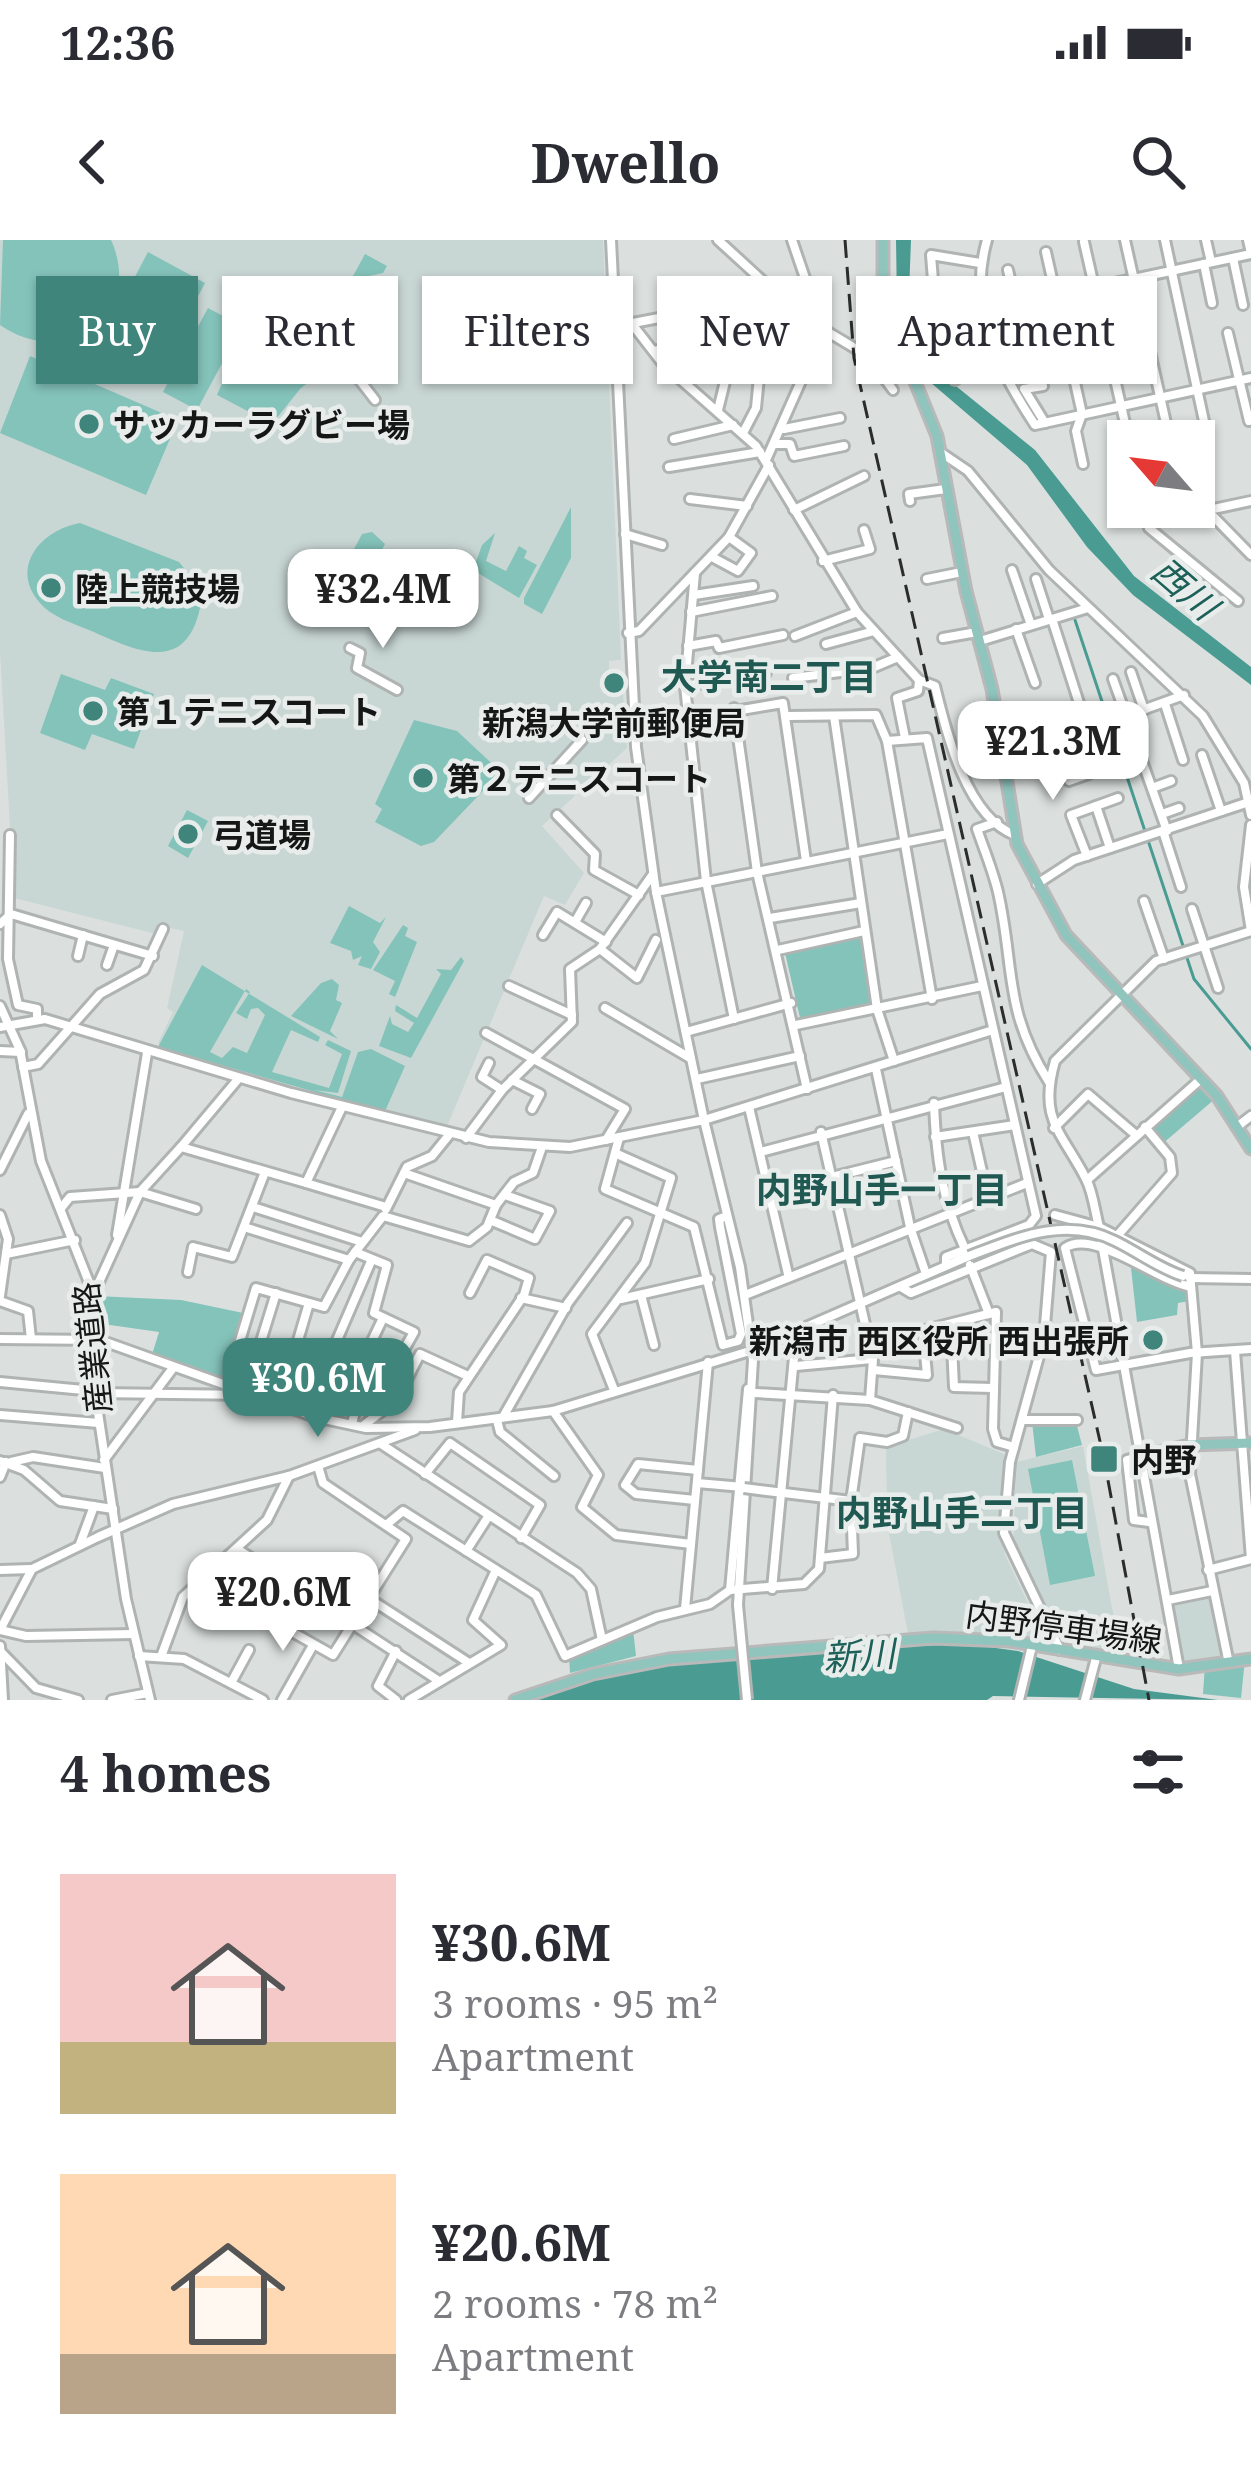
<!DOCTYPE html>
<meta charset="utf-8">
<style>
:root{--surface:#fff;--page:#f2f2f3;--text:#2b2b33;--muted:#7c7c81;--accent:#3f857c}
body{margin:0;font-family:"Noto Serif","Noto Sans JP",serif;background:var(--page);color:var(--text);height:100vh;display:flex;flex-direction:column;font-size:45px;white-space:nowrap}
*{box-sizing:border-box;margin:0}
p{font-size:39px;color:var(--muted)}
.icon{flex:none;width:66px;height:66px;fill:none;stroke:currentColor;stroke-width:2;stroke-linecap:round;stroke-linejoin:round}
.map{position:relative;height:1460px;overflow:hidden}
.side{display:flex;flex-direction:column;background:var(--surface);flex:1}
.side>*{flex:none}
.hud{position:absolute;left:36px;top:36px;width:1179px;height:108px;display:flex;gap:24px}
.needle{width:78px;rotate:298deg}
.buttons{position:absolute;left:1107px;top:180px;display:grid;gap:24px}
.buttons a{display:grid;place-items:center;width:108px;height:108px;border-radius:0px;background:var(--surface);box-shadow:0 3px 9px #0004;font-size:60px}
.price{position:absolute;translate:-50% -102px;padding:0 27px;border-radius:24px;background:#fff;color:#222;font-size:39px;line-height:78px;filter:drop-shadow(0 3px 6px #0008)}
.price::after{content:'';position:absolute;left:50%;top:72px;width:36px;height:27px;margin-left:-18px;background:inherit;clip-path:polygon(0 0,100% 0,50% 100%)}
.price.current{background:var(--accent);color:#fff}
ul{padding:0;list-style:none}
li{display:flex;align-items:center;gap:36px;height:300px;padding:0 60px}
li span{display:grid;place-items:center;flex:none;width:336px;height:240px;border-radius:0px;color:#555}
li>.icon{margin-inline-start:auto}
span .icon{width:144px;height:144px;fill:#fffc;stroke-width:1}
li b{font-size:51px}
h2{display:flex;justify-content:space-between;align-items:center;height:144px;padding:0 60px;font-size:51px}
.tag{padding:0 42px;border-radius:0px;background:var(--surface);box-shadow:0 3px 9px #0004;font-size:42px;line-height:108px}
.tag.current{background:var(--accent);color:#fff}
.status{display:flex;justify-content:space-between;align-items:center;height:84px;padding:0 60px;background:var(--surface);direction:ltr}
.status svg{height:33px;fill:currentColor}
header{display:flex;justify-content:space-between;align-items:center;height:156px;padding:0 60px;background:var(--surface);font-size:54px;font-weight:700}
.map>svg:first-child{display:block}
.built{fill:#c9d7d4}
.green{fill:#84c3ba;fill-rule:evenodd}
.water{fill:#4a9c92}
.lines{fill:none;stroke-linecap:round;stroke-linejoin:round}
.stream{stroke:#4a9c92;stroke-width:3}
.minor-casing{stroke:#afb4b3;stroke-width:14}
.major-casing{stroke:#b9b9b9;stroke-width:15}
.minor{stroke:#fff;stroke-width:8}
.major{stroke:#90c5be;stroke-width:9}
.rail{stroke:#2b2d2d;stroke-width:3;stroke-dasharray:18 9;stroke-linecap:butt}
.minor-bridge-casing{stroke:#afb4b3;stroke-width:14;stroke-linecap:butt}
.minor-bridge{stroke:#fff;stroke-width:8}
.poi-dot{fill:#3f857c;stroke:#e8edec;stroke-width:4.5}
.labels{text-anchor:middle;dominant-baseline:central;stroke-width:9;stroke-linejoin:round;paint-order:stroke}
.poi-label{font-size:33px;font-weight:bold;fill:#151717;stroke:#e8edec;text-anchor:start}
.street-label{font-size:33px;fill:#151717;stroke:#e8edec}
.water-label{font-size:36px;font-style:italic;fill:#1d6058;stroke:#e8edec}
.neighbourhood-label{font-size:36px;font-weight:bold;fill:#205952;stroke:#e8edec}
</style>
<div class="status"><b>12:36</b><svg viewBox="0 0 49 12"><path d="M0 12V9h3v3zM5 12V6h3v6zM10 12V3h3v9zM15 12V0h3v12zM26 1h20v11H26zM47 4h2v5h-2z"/></svg></div>
<header><svg class="icon" aria-label="back" viewBox="0 0 24 24"><path d="M15 5l-7 7 7 7"/></svg>Dwello<svg class="icon" aria-label="search" viewBox="0 0 24 24"><circle cx="10" cy="10" r="6"/><path d="M15 15l6 6"/></svg></header>
<div class="map">
<svg width="1251" height="1460" viewBox="0 0 1251 1460">
<rect width="100%" height="100%" fill="#dbe0df"/>
<g class="built">
<path d="M0 0H603L621 420 609 421V434L610 453H623L627 508 542 586 584 633 565 665 544 656 446 889 161 810 158 803 173 772 167 768 184 691 161 686 156 694 14 658 0 412Z"/>
<path d="M944 1189 1004 1214 1000 1286 1005 1315 1046 1401 1000 1395 908 1394 887 1283 886 1207Z"/>
<path d="M1083 1206 1112 1368 1124 1418 1068 1408 1013 1308 1016 1222Z"/>
<path d="M1209 1356 1222 1416 1183 1426 1172 1362Z"/>
</g>
<g class="green">
<path d="M3 0H111C145 76 66 131 0 85Z"/>
<path d="M148 12 205 43 154 141 143 144 92 118Z"/>
<path d="M365 14 387 26 383 33 369 36 347 59 366 47 368 63 356 69 340 60Z"/>
<path d="M579 53C591 73 602 97 588 120L571 129 527 106 561 57Z"/>
<path d="M208 68 242 86 197 170 163 152Z"/>
<path d="M257 87 275 88 339 126 337 134 322 131 300 149 272 184 217 155 242 96Z"/>
<path d="M30 116 178 180 146 255 0 193Z"/>
<path d="M571 267V318L542 374 524 364V358Z"/>
<path d="M80 283 179 322 197 344 200 368C185 437 133 409 89 390 72 383 52 377 40 363 9 327 41 290 80 283Z"/>
<path d="M372 292 385 304 366 339 359 340 344 328 362 294Z"/>
<path d="M495 293 486 321 506 331 519 306 527 311 524 318 537 325 519 358 473 330 482 305Z"/>
<path d="M61 434 105 450 111 438 154 454 134 509 92 494 85 510 40 493Z"/>
<path d="M414 480 457 491 501 532 434 602 421 606 375 582 382 569 375 564Z"/>
<path d="M187 570 208 581 188 618 168 606Z"/>
<path d="M349 666 380 683 386 677 373 702 380 712 371 729 358 725 362 716 353 720 351 711 330 703Z"/>
<path d="M403 685 408 688 405 696 417 702 395 757 389 754 395 741 373 730Z"/>
<path d="M862 698 873 765 800 778 785 713Z"/>
<path d="M461 717 464 721 411 818 379 806 390 776 392 784 408 792 414 783 395 771 396 765 417 778 441 734 436 729 451 730Z"/>
<path d="M202 725 320 797 318 802 291 790 272 832 329 848 342 814 325 805 328 800 351 811 338 853 314 850 342 857 358 812 371 809 405 826 386 869 382 871 158 807ZM246 749 250 752 236 773 247 779 251 769 258 768 265 775 247 813 233 807 222 818 210 812Z"/>
<path d="M332 739 339 745 336 760 342 763 330 791 338 799 291 776 321 743Z"/>
<path d="M1201 840 1216 858 1161 905 1146 887Z"/>
<path d="M1131 1028 1189 1049 1190 1061 1178 1063 1177 1075 1137 1082Z"/>
<path d="M96 1056 181 1060 248 1074 222 1147 151 1118 159 1092 96 1083Z"/>
<path d="M1032 1182H1076L1082 1205 1036 1217Z"/>
<path d="M1072 1220 1095 1336 1050 1345 1028 1229Z"/>
<path d="M633 1389 636 1416 570 1433 569 1415Z"/>
<path d="M1245 1419 1241 1458 1203 1454 1205 1424Z"/>
</g>
<g class="water">
<path d="M896 0H911L909 53 946 138 1035 210 1134 336 1251 427V445L1133 355 1087 307 1027 225 930 142 897 65Z"/>
<path d="M967 1404 1018 1411 1134 1449 1218 1460 993 1456 987 1460H527C653 1408 830 1411 967 1404Z"/>
</g>
<g class="lines">
<path class="stream" d="M1075 380 1194 739 1251 809"/>
<defs>
<g id="minor">
<path d="M611 0 636 507 656 652 704 880 993 790"/>
<path d="M718 0 801 76 858 110 885 139 909 127"/>
<path d="M792 0 821 85"/>
<path d="M987 0C967 70 997 127 1035 185L1251 138"/>
<path d="M1125 0 1170 201"/>
<path d="M1165 0 1207 195"/>
<path d="M1206 0 1211 22"/>
<path d="M1248 0 1251 13"/>
<path d="M1084 2 1129 201"/>
<path d="M1046 12 1082 174 1076 191 1083 224"/>
<path d="M1233 18 1243 65"/>
<path d="M980 23 931 15 934 53 954 99 982 86"/>
<path d="M1204 24 1212 63"/>
<path d="M1008 30 1027 113"/>
<path d="M982 71 1251 14"/>
<path d="M615 76 632 84 663 124 756 206 857 372 919 440 935 446C946 491 966 577 1015 595"/>
<path d="M633 83 701 70"/>
<path d="M746 84 792 83 801 76"/>
<path d="M323 93 375 160"/>
<path d="M1228 93 1249 181"/>
<path d="M654 111 696 101"/>
<path d="M885 139 893 150"/>
<path d="M955 140 994 114"/>
<path d="M1043 146 1024 149 1045 183"/>
<path d="M718 170 731 117 761 116 756 168 743 193"/>
<path d="M784 189 840 178"/>
<path d="M674 199 733 185"/>
<path d="M775 204H790L794 216 844 206"/>
<path d="M940 212 968 231 1049 330 1203 476 1244 543 1251 575"/>
<path d="M1116 215 1128 213"/>
<path d="M766 220 802 139 816 88"/>
<path d="M669 227 760 212"/>
<path d="M690 259 747 266"/>
<path d="M910 261 909 254 946 249"/>
<path d="M794 270 864 236"/>
<path d="M1208 271 1251 315"/>
<path d="M625 294 662 305"/>
<path d="M712 317 738 331 751 313 729 297"/>
<path d="M823 321 870 309 864 290"/>
<path d="M1012 330 1031 385"/>
<path d="M695 333 685 446 706 641 734 779"/>
<path d="M927 339 962 332"/>
<path d="M1036 339 1049 379"/>
<path d="M694 355 753 346"/>
<path d="M1238 361 1149 288 1157 281 1251 261"/>
<path d="M691 372 772 356"/>
<path d="M1052 379 1088 491"/>
<path d="M1016 389 1035 443"/>
<path d="M628 393 639 391 729 297 769 225"/>
<path d="M795 396 857 372"/>
<path d="M943 398 977 392"/>
<path d="M980 401 1088 368"/>
<path d="M826 404 874 391"/>
<path d="M688 406 716 401 719 408 783 395"/>
<path d="M350 408 360 413 357 428 397 450"/>
<path d="M1131 432 1144 470"/>
<path d="M793 438 872 428 898 417"/>
<path d="M1113 439 1167 591"/>
<path d="M685 446 766 433"/>
<path d="M1165 464 1183 520"/>
<path d="M734 468 757 632 807 849"/>
<path d="M1042 472 1052 502"/>
<path d="M788 476 876 475 887 501 927 498 1036 976 1029 985 946 1017V1025"/>
<path d="M834 476 877 769 894 821"/>
<path d="M634 488 783 463 806 621"/>
<path d="M905 498 897 458 918 451 919 440"/>
<path d="M887 501 932 759"/>
<path d="M1056 501 1069 541 1089 534 1076 495"/>
<path d="M1003 513 1037 508 1184 455"/>
<path d="M1202 515 1221 571"/>
<path d="M1152 548 1171 541"/>
<path d="M529 558 582 500"/>
<path d="M1096 566 1110 608"/>
<path d="M1162 574 1179 568"/>
<path d="M557 575 595 614 594 630 639 655"/>
<path d="M997 582 977 589C984 609 993 631 998 652 1015 727 1003 770 1049 842"/>
<path d="M1163 591 1181 647"/>
<path d="M10 595 8 719 18 765 37 769V778"/>
<path d="M1087 616 1071 575 1118 558"/>
<path d="M1037 644 1074 620 1249 562"/>
<path d="M656 652 948 594"/>
<path d="M1144 661 1164 719"/>
<path d="M1192 669 1218 748"/>
<path d="M770 678 861 663"/>
<path d="M575 682 586 663"/>
<path d="M0 684 11 674 153 716"/>
<path d="M1251 691 1244 647 1251 585"/>
<path d="M543 695 557 672 606 702"/>
<path d="M600 709 637 738 656 700"/>
<path d="M778 710 864 691"/>
<path d="M78 716 83 695"/>
<path d="M107 725 114 705"/>
<path d="M509 746 572 775"/>
<path d="M0 766 20 810 41 921 94 1055V1146L126 1359 150 1460"/>
<path d="M605 768 690 818"/>
<path d="M796 785 982 746"/>
<path d="M0 787 45 779 291 853 489 902 570 907 704 880 740 1027 753 1120 738 1365"/>
<path d="M686 792 791 763"/>
<path d="M486 793 625 869 606 900"/>
<path d="M0 811 21 812"/>
<path d="M489 823 482 837 502 850"/>
<path d="M23 827 38 824 100 754 144 730 163 689"/>
<path d="M876 829 910 987 926 1034"/>
<path d="M239 838 181 907 306 943"/>
<path d="M697 839 800 816"/>
<path d="M512 840 540 854 532 869"/>
<path d="M934 863C936 917 942 961 965 1009"/>
<path d="M342 867 306 943 386 967"/>
<path d="M749 867 788 1034"/>
<path d="M1238 886 1251 876"/>
<path d="M1054 888 1088 854 1136 895"/>
<path d="M821 892 873 1119 870 1160"/>
<path d="M973 892 988 958"/>
<path d="M935 897 1015 885"/>
<path d="M466 898 502 850 572 782 570 729 600 709 653 634"/>
<path d="M619 898 605 949 694 987 723 1105 738 1101 741 1094 720 987 719 979 727 976"/>
<path d="M761 912 1006 847"/>
<path d="M877 926 883 949"/>
<path d="M0 930 28 874"/>
<path d="M832 937 896 921"/>
<path d="M1087 940 1201 839"/>
<path d="M496 965 514 942 533 933 542 907"/>
<path d="M62 967 70 957 140 952 196 969"/>
<path d="M253 967 362 1002"/>
<path d="M386 969 407 927 432 916 449 895"/>
<path d="M0 975 8 999 0 1056"/>
<path d="M1055 975 1099 987 1190 1033 1197 1113 1190 1234 1228 1419"/>
<path d="M490 980 535 999 550 971 505 955"/>
<path d="M244 987 349 1020"/>
<path d="M117 995 147 813"/>
<path d="M1117 996 1172 933 1170 917 1145 887"/>
<path d="M355 1012 387 1025 374 1073 414 1092 391 1133 331 1114 372 1019"/>
<path d="M6 1014 75 1000"/>
<path d="M970 1025 989 1074"/>
<path d="M188 1032 193 1007 232 1017 265 932"/>
<path d="M1190 1038 1251 1039"/>
<path d="M901 1047 911 1053 1032 1004 1051 1012 1044 1098 1010 1222 1004 1293 1060 1410"/>
<path d="M1191 1047C1157 1041 1094 988 1065 1008L1096 1130 1190 1113 1251 1109"/>
<path d="M94 1053 140 952 181 907"/>
<path d="M641 1055 654 1105"/>
<path d="M745 1055 1027 943"/>
<path d="M521 1058 566 1068"/>
<path d="M621 1059 709 1039"/>
<path d="M0 1061 28 1071 31 1099"/>
<path d="M951 1084 954 1147 992 1148"/>
<path d="M0 1099 100 1100 315 1177 366 1188 430 1187 553 1171 753 1110 969 1016"/>
<path d="M870 1104 996 1072 993 1189 997 1202 1014 1207"/>
<path d="M1235 1111 1251 1319"/>
<path d="M361 1124 383 1078"/>
<path d="M796 1126 872 1119"/>
<path d="M874 1130 927 1135 923 1092"/>
<path d="M0 1142 94 1151"/>
<path d="M226 1147 256 1048 324 1067 349 1020 383 976 469 1001 487 987 496 965 404 933"/>
<path d="M614 1150 592 1094 645 1023 671 938 617 914"/>
<path d="M95 1153 252 1155"/>
<path d="M245 1153 276 1053"/>
<path d="M756 1153 870 1160 957 1188"/>
<path d="M279 1165 309 1063"/>
<path d="M553 1171 598 1235 582 1267 616 1295 691 1304"/>
<path d="M0 1175 99 1183"/>
<path d="M503 1177 568 1063 627 983"/>
<path d="M497 1180 500 1192 554 1236"/>
<path d="M1022 1180H1077"/>
<path d="M457 1182 459 1152 524 1055 529 1038 487 1020 470 1053"/>
<path d="M352 1184 359 1154"/>
<path d="M363 1186 397 1159 420 1114 468 1136"/>
<path d="M381 1204 577 1333 591 1349 602 1400"/>
<path d="M1141 1216 1127 1220 1134 1280 1149 1282"/>
<path d="M104 1220 173 1128"/>
<path d="M0 1221 24 1230 60 1261 113 1269"/>
<path d="M11 1222 33 1217 105 1228"/>
<path d="M425 1234 450 1203 540 1265 521 1298"/>
<path d="M0 1237 6 1222"/>
<path d="M697 1243 743 1247"/>
<path d="M759 1250 851 1261 853 1314 820 1318"/>
<path d="M695 1260 636 1254 625 1245 638 1224 698 1230"/>
<path d="M851 1261 860 1198 887 1202 903 1196 908 1172"/>
<path d="M386 1285 403 1271 536 1355 565 1416 657 1377 710 1364 730 1350 804 1344 819 1329 833 1155"/>
<path d="M80 1304 94 1266"/>
<path d="M239 1310 439 1441"/>
<path d="M466 1311 488 1277"/>
<path d="M0 1330 31 1329"/>
<path d="M1208 1330 1251 1319"/>
<path d="M210 1332 248 1367 333 1415 406 1299 323 1243 318 1226"/>
<path d="M328 1332 469 1423"/>
<path d="M772 1349 796 1096"/>
<path d="M730 1350 748 1149"/>
<path d="M1168 1360 1212 1351"/>
<path d="M685 1369 708 1122"/>
<path d="M0 1390 32 1329 98 1297 173 1264 289 1236 415 1190"/>
<path d="M0 1390 26 1396 134 1394"/>
<path d="M0 1406 3 1460"/>
<path d="M396 1411 378 1446 396 1460"/>
<path d="M1 1412 36 1448 78 1460"/>
<path d="M162 1414 183 1357 267 1280 289 1236"/>
<path d="M139 1416 184 1419 263 1460"/>
<path d="M1179 1429 1099 987C1095 972 1093 952 1086 939 1062 892 1038 880 1055 821L1156 721 1251 691"/>
<path d="M231 1443 249 1410"/>
<path d="M112 1460 148 1453"/>
<path d="M282 1460 312 1407"/>
<path d="M409 1460 501 1405 473 1380 496 1330"/>
<path d="M1019 1460 1032 1406"/>
<path d="M1085 1460 1096 1418"/>
</g>
<g id="major">
<path d="M883 0V63L937 196 966 351 992 449 1017 604 1066 695 1217 856 1251 909"/>
<path d="M1141 1216 1189 1205 1251 1203"/>
<path d="M515 1460 593 1434 669 1419 933 1398 1009 1401 1179 1429 1251 1419"/>
</g>
</defs>
<use href="#minor" class="minor-casing"/>
<use href="#major" class="major-casing"/>
<use href="#minor" class="minor"/>
<use href="#major" class="major"/>
<path class="rail" d="M845 0 854 118 1104 1219 1149 1460"/>
<defs>
<g id="minor-bridge">
<path d="M969 1016C1017 998 1065 976 1115 1001 1138 1012 1158 1028 1183 1036"/>
<path d="M744 1248 759 1250"/>
<path d="M738 1365 747 1460"/>
</g>
</defs>
<use href="#minor-bridge" class="minor-bridge-casing"/>
<use href="#minor-bridge" class="minor-bridge"/>
</g>
<g class="poi-dot">
<circle cx="89" cy="184" r="12"/>
<circle cx="51" cy="348" r="12"/>
<circle cx="614" cy="443" r="12"/>
<circle cx="93" cy="471" r="12"/>
<circle cx="423" cy="538" r="12"/>
<circle cx="188" cy="594" r="12"/>
<circle cx="1153" cy="1100" r="12"/>
<rect x="1089" y="1204" width="30" height="30" rx="6"/>
</g>
<g class="labels">
<g class="poi-label">
<text x="113" y="184">サッカーラグビー場</text>
<text x="75" y="348">陸上競技場</text>
<text x="117" y="471">第１テニスコート</text>
<text x="614" y="482" text-anchor="middle">新潟大学前郵便局</text>
<text x="447" y="538">第２テニスコート</text>
<text x="212" y="594">弓道場</text>
<text x="1129" y="1100" text-anchor="end">新潟市 西区役所 西出張所</text>
<text x="1131" y="1219">内野</text>
</g>
<g class="street-label">
<text transform="translate(92 1108) rotate(-96)">産業道路</text>
<text transform="translate(1064 1387) rotate(8)">内野停車場線</text>
</g>
<g class="water-label">
<text transform="translate(1185 348) rotate(41)">西川</text>
<text transform="translate(859 1415) rotate(-4)">新川</text>
</g>
<g class="neighbourhood-label">
<text x="769" y="436">大学南二丁目</text>
<text x="882" y="949">内野山手一丁目</text>
<text x="962" y="1272">内野山手二丁目</text>
</g>
</g>
</svg>
<div class="buttons">
<a><svg class="needle" viewBox="-14 -14 28 28"><path d="M0-13l5 13h-10z" fill="#e53935"/><path d="M0 13l5-13h-10z" fill="#7c7c81"/></svg></a>
</div>
<b class="price" style="left:383px;top:411px">¥32.4M</b>
<b class="price" style="left:1053px;top:563px">¥21.3M</b>
<b class="price current" style="left:318px;top:1200px">¥30.6M</b>
<b class="price" style="left:283px;top:1414px">¥20.6M</b>
<div class="hud">
<a class="tag current">Buy</a>
<a class="tag">Rent</a>
<a class="tag">Filters</a>
<a class="tag">New</a>
<a class="tag">Apartment</a>
</div>
</div>
<section class="side">
<h2>4 homes<svg class="icon" aria-label="filters" viewBox="0 0 24 24"><path d="M4 7h16M4 17h16"/><circle cx="9" cy="7" r="2"/><circle cx="15" cy="17" r="2"/></svg></h2>
<ul>
<li><span style="background:linear-gradient(#f6c9c9 70%,#c2b280 0)"><svg class="icon" aria-label="home" viewBox="0 0 24 24"><path d="M3 11l9-7 9 7M6 9v11h12V9"/></svg></span><div><b>¥30.6M</b><p>3 rooms · 95 m²</p><p>Apartment</p></div></li>
<li><span style="background:linear-gradient(#ffd9b3 75%,#b9a48a 0)"><svg class="icon" aria-label="home" viewBox="0 0 24 24"><path d="M3 11l9-7 9 7M6 9v11h12V9"/></svg></span><div><b>¥20.6M</b><p>2 rooms · 78 m²</p><p>Apartment</p></div></li>
</ul>
</section>
